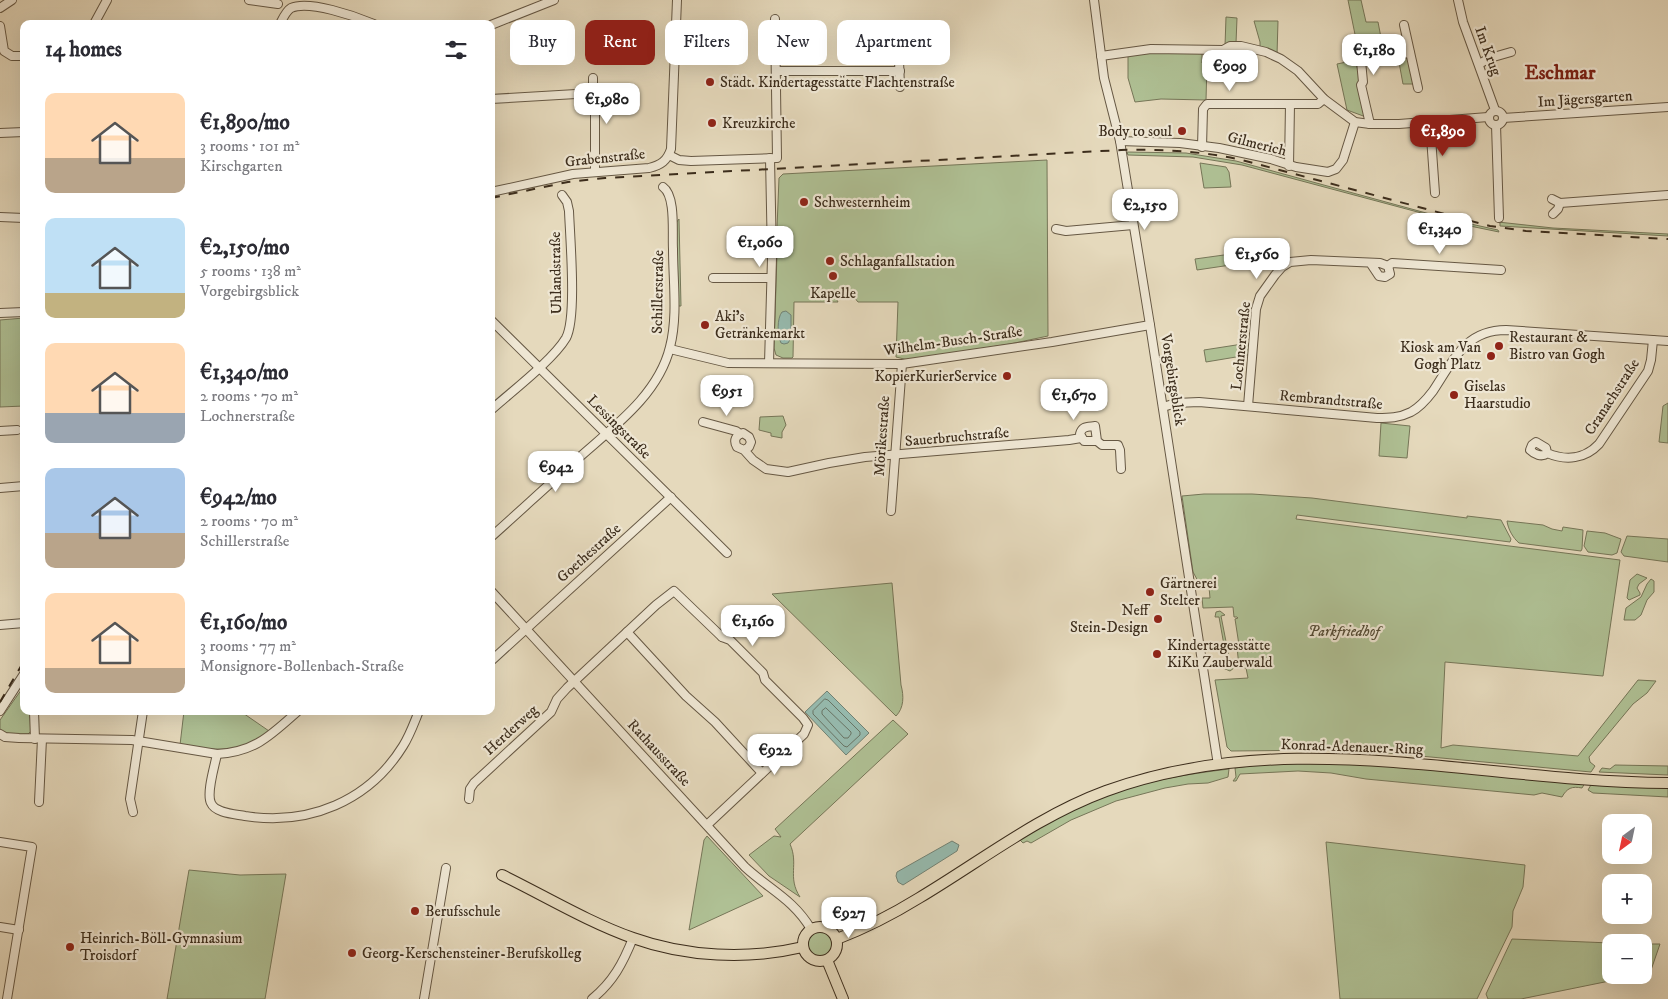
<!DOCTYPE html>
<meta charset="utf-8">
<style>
:root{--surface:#fff;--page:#f2f2f3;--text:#2b2b33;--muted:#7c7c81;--accent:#8f2418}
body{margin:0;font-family:"IM FELL DW Pica",serif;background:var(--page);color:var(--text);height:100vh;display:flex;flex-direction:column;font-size:19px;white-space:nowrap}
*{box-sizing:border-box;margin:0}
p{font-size:16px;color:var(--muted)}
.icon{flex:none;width:28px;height:28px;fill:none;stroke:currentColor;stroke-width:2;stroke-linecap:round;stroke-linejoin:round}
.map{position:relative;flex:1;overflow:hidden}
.panel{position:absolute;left:20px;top:20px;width:475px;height:695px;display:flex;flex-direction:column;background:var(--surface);border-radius:10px;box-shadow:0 5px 20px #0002}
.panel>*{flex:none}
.hud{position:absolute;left:510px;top:20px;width:475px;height:45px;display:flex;gap:10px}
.needle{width:32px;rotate:213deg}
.tools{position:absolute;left:1602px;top:814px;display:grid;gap:10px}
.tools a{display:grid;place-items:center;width:50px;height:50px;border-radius:10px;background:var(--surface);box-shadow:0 5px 20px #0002;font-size:25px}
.price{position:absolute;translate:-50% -42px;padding:0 11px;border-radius:10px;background:#fff;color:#222;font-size:16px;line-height:32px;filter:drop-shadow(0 1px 2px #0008)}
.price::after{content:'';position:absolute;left:50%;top:30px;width:15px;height:11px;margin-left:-8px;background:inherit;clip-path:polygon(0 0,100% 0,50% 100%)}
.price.on{background:var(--accent);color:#fff}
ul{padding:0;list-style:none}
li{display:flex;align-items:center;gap:15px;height:125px;padding:0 25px}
li span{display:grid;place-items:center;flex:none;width:140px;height:100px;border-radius:10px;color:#555}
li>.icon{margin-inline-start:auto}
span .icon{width:60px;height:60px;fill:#fffc;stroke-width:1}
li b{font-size:21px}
h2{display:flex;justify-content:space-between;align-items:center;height:60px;padding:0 25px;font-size:21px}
.pill{padding:0 18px;border-radius:10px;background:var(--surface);box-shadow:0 5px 20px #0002;font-size:18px;line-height:45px}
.pill.on{background:var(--accent);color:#fff}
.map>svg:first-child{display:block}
.green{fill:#afc094;stroke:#767658}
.water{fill:#96baae;stroke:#728274}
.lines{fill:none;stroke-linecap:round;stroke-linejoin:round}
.shore{stroke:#697465;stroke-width:1}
.minor-casing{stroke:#665844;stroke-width:10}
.major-casing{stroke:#3c2d1c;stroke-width:12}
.minor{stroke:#eee6d3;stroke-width:8}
.major{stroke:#e5d9bc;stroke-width:10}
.rail{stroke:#3c2d1c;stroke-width:2;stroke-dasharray:9 9;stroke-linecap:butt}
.poi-dot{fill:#8f2418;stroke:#eee6d3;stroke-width:2}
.labels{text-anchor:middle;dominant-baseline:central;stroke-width:4.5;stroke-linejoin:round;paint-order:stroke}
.street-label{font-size:15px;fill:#3c2d1c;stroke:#eee6d3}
.poi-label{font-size:15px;fill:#3c2d1c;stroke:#eee6d3;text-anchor:start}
.park-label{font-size:15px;font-style:italic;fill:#534a34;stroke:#eee6d3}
.district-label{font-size:20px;font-weight:bold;fill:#7a1f14;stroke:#eee6d3}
</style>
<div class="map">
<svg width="1668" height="999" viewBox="0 0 1668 999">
<rect width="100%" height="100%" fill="#e5d9bc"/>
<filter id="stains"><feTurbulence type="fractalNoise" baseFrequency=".004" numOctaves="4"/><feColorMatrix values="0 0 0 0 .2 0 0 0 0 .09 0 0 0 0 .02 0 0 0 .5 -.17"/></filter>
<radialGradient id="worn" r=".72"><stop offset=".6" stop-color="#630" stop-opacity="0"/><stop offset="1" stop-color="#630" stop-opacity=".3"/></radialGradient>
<g class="green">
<path d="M1348 0H1361L1366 22H1378L1384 53 1359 54Z"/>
<path d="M1226 17 1237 18 1236 43 1225 46Z"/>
<path d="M1254 21H1278L1277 55 1260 47V42Z"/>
<path d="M1151 52H1202V63H1207L1206 100 1161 99 1135 102 1128 78V54Z"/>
<path d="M1398 57H1404L1410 61 1415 84H1403Z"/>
<path d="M1356 60 1366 117 1347 110 1337 64Z"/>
<path d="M1127 152 1186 153 1236 161 1448 219 1498 230 1499 232 1470 226 1242 165 1193 157 1128 155Z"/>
<path d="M1047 160 1048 336 1010 344 908 360 896 357 898 302H858L853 296H835L838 302H794L793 357 792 358H783L776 355 774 348 777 254 776 253 779 178 783 174Z"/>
<path d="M1200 163 1226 167 1229 172 1231 187 1204 188Z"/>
<path d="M679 219 681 306H677L676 223Z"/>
<path d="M1498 222 1553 228 1668 234V236L1500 226V223Z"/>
<path d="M1231 254 1232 257 1243 255 1244 263 1197 270 1195 259Z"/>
<path d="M24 318V406L0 407V320Z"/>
<path d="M1249 343 1248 355 1206 362 1204 350Z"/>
<path d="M1668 403V443L1659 442 1663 406Z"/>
<path d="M783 416 786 425 782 432V438L771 436V433L759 430 760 417Z"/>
<path d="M1381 423 1410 426 1407 458 1379 456Z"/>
<path d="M1204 494H1252L1312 498 1467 518V516L1501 520 1511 539 1510 542 1297 515 1296 519 1620 560 1603 676 1445 662 1441 748 1453 745 1578 756 1638 680 1656 681 1647 693 1633 704 1589 757 1590 762 1595 766 1591 772 1388 753 1335 750 1231 751 1227 747 1215 680 1248 678 1246 668 1239 667 1237 647 1239 645 1235 619 1238 618 1237 617H1234L1233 607 1203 608 1202 598H1210L1209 587 1199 583 1193 572 1182 496Z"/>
<path d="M1507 521 1543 525 1552 529 1562 531 1563 527 1583 530 1582 549 1581 551 1519 543C1513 538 1508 529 1507 521Z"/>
<path d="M1587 531 1605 533 1621 539 1617 553 1612 555 1588 552 1584 546Z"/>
<path d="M1627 536 1668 539V562L1624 556 1621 552Z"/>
<path d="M1637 574 1647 578 1639 584 1637 588 1640 593V595L1629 600 1627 598 1630 580Z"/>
<path d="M1651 579 1654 581V592L1647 600 1641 615 1635 620H1624L1626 608 1641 597 1647 584Z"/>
<path d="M892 583 901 685C904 696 904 708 896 716L772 594Z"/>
<path d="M1220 611 1225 615 1221 616 1230 662H1234V668L1230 671 1223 668 1221 661 1227 662 1219 617H1215L1216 612Z"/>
<path d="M24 686V711H30L31 731 28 734C18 734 8 736 0 729V720Z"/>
<path d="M184 711H240L269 731C240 755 214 750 180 745Z"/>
<path d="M893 720 908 734 790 844C799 864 787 877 800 897L769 876 749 855 774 836 781 837 775 829Z"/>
<path d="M1341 762 1585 783 1582 788C1572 786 1567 788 1562 797L1542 793 1534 795 1366 779 1331 773 1298 771 1240 774 1236 781H1233L1236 777 1235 768 1264 764Z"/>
<path d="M1615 765 1668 766V775L1599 772 1602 768 1610 769Z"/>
<path d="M1229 769 1228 777 1208 783 1188 784 1165 788 1116 801 1071 820 1031 843 1027 841 1023 843 1019 839C1047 823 1075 807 1105 795 1144 781 1188 774 1229 769Z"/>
<path d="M1592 783 1668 787V797L1593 793 1588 790Z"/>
<path d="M707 836 763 896 689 930 704 840Z"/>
<path d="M1326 842 1525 865 1523 887 1513 911 1512 927 1477 999H1340Z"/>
<path d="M189 870 240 875 286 874 265 999H167Z"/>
<circle cx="820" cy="944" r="13"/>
<path d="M1512 939 1611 943V975H1639L1521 999H1488L1486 994Z"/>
<path d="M1644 944H1660L1650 973 1644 974Z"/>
</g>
<g class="water">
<path d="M786 311 791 315V338L788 343 784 344 781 343C777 335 777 318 782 312Z"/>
<path d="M827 691 869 733 846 755 805 712Z"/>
<path d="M952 841 959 845 957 851 903 885 898 882 896 876 897 872Z"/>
</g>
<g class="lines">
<g class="shore">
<path d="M825 699 828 700 860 732V735L847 747 844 746 813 714V711Z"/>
<path d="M826 708 851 732V734L848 738H844L822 714V711Z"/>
</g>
<defs>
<g id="minor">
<path d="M249 0 278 4"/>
<path d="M1094 0 1104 78 1120 141 1150 325 1218 765"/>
<path d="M1458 0 1463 22 1495 110"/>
<path d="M0 8 12 0"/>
<path d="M94 24 107 0"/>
<path d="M280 24C283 18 286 11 291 8 309 0 355 16 374 24"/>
<path d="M491 25 554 0"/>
<path d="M1404 25 1418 88"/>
<path d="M0 26 4 51 12 56H24"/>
<path d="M1101 56 1151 49 1223 50 1230 46H1241L1266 52 1281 59 1298 71 1324 99 1355 122 1370 124H1399L1488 117"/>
<path d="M899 60 900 87"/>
<path d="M1479 64 1490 58 1511 52"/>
<path d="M777 71H900"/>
<path d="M593 78V93L595 109V171"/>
<path d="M491 99 593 93"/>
<circle cx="1496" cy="118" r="7"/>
<path d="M1503 118 1668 107"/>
<path d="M1430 123 1435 193"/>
<path d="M1370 124 1361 85 1363 82 1361 61 1366 57 1410 53"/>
<path d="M1496 125 1499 218"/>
<path d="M0 133 24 132"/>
<path d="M1120 141 1180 143 1219 148 1271 159 1296 167 1328 172 1336 169 1343 160 1355 122"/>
<path d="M1202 147 1203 109 1207 104H1318L1324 99"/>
<path d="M669 155 679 160 691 161 777 158 775 19"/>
<path d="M1289 166 1290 104"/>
<path d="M491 192 573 174 649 168C661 165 667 161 671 149L677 0"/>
<path d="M1552 199 1560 203 1558 209 1553 214"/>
<path d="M1560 203 1668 195"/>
<path d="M0 217 24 218"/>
<path d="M1056 229 1066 231 1133 225"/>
<path d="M1388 266 1392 263 1501 270"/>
<path d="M713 278H771"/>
<path d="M0 313 24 312"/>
<path d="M491 320 727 553"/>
<path d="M670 349 728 363 902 364 1052 342 1150 325"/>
<path d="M769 363 772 258 770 158"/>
<path d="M1248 406 1256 309 1260 296 1275 275 1282 267 1290 262 1311 260 1380 263 1388 266 1390 274 1385 277 1379 276 1371 264"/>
<path d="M1163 407 1176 403 1199 402 1377 418C1389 418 1399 418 1411 412 1420 407 1427 399 1433 391 1453 361 1465 330 1506 330L1668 341"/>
<path d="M491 410C511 392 553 360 566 338 577 318 570 238 569 211L567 202 562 195"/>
<path d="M703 422 736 431 740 434"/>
<path d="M0 431 17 430"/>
<path d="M1097 441 1095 426C1087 427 1082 426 1080 434L1084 441H1097L1102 445H1118L1120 450 1121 469"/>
<path d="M744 450 749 447 751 442 749 437 743 433C736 435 733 440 737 447L744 450 753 460 766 469 788 472 829 463 865 457 1069 440 1081 438"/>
<path d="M1547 453C1542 458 1534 454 1530 450L1532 445 1536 442 1546 448 1547 453C1566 461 1585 459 1599 444L1648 371 1651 360 1653 340"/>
<path d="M0 488 24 486"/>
<path d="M891 511 902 364"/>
<path d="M491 537C519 512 546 487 573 463 609 430 658 397 670 347 678 316 673 281 673 249 672 233 676 196 663 187"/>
<path d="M491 591 745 867C770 890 793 899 811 929"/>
<path d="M0 625 24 623"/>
<path d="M627 632 686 696 715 722 762 773"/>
<path d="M722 637 747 612"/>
<path d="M491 661 671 497"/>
<path d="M0 711 24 674"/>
<path d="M34 711 35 739"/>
<path d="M0 734 5 737 19 738 132 740 217 754C255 752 271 735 298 711"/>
<path d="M217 754C215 765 206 793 211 803 215 813 235 814 245 816 309 826 369 801 403 746 410 735 414 723 419 711"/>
<path d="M469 799 470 789 474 783 551 712 557 699 567 688 656 605 674 591 722 637 730 640 763 673 765 680 803 718 808 725 804 734 707 825"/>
<path d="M39 802 42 739"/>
<path d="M133 812 130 799 143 711"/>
<path d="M0 842 32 847 7 999"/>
<path d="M0 927 19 930"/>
<path d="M424 999 446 868"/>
<path d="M592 999C613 982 623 963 633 938"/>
</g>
<g id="major">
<path d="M502 875C545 896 588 922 633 938 686 957 748 960 803 947"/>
<circle cx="820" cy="944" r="17"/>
<path d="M837 939C866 928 893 914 919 898 981 861 1038 816 1106 791 1291 724 1479 782 1668 783"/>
<path d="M827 960 843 999"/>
</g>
</defs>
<use href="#minor" class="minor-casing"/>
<use href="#major" class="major-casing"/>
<use href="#minor" class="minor"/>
<use href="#major" class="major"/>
<g class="rail">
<path d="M491 198 568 182 605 178 1121 150C1162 149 1202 151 1242 160L1490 226 1526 231 1668 239"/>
<path d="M0 702 24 661"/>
</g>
</g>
<g class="poi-dot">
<circle cx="710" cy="82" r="5"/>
<circle cx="712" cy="123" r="5"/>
<circle cx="1182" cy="131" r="5"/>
<circle cx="804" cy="202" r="5"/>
<circle cx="830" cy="261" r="5"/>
<circle cx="833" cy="276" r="5"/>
<circle cx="705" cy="325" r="5"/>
<circle cx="1499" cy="346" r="5"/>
<circle cx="1491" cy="356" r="5"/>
<circle cx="1007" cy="376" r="5"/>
<circle cx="1454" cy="395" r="5"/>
<circle cx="1150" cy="592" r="5"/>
<circle cx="1158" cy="619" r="5"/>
<circle cx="1157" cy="654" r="5"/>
<circle cx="415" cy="911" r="5"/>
<circle cx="70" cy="947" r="5"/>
<circle cx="352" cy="953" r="5"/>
</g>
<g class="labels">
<g class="street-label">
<text transform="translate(1488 51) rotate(70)">Im Krug</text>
<text transform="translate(1585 99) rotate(-4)">Im Jägersgarten</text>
<text transform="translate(1257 144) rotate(14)">Gilmerich</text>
<text transform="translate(605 158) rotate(-6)">Grabenstraße</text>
<text transform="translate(556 273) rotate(-91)">Uhlandstraße</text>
<text transform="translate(658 292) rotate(-89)">Schillerstraße</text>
<text transform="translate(953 341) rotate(-8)">Wilhelm-Busch-Straße</text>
<text transform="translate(1241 346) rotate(-84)">Lochnerstraße</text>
<text transform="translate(1173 380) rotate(81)">Vorgebirgsblick</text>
<text transform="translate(1612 397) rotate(-57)">Cranachstraße</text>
<text transform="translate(1331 400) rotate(5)">Rembrandtstraße</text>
<text transform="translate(619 427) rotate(45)">Lessingstraße</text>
<text transform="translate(882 436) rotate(-86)">Mörikestraße</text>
<text transform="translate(957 437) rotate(-5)">Sauerbruchstraße</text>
<text transform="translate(589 553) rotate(-42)">Goethestraße</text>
<text transform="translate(511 730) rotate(-42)">Herderweg</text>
<text transform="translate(1352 747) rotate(2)">Konrad-Adenauer-Ring</text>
<text transform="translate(659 753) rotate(47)">Rathausstraße</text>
</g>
<g class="poi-label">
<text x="720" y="82">Städt. Kindertagesstätte Flachtenstraße</text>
<text x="722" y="123">Kreuzkirche</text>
<text x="1172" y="131" text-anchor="end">Body to soul</text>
<text x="814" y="202">Schwesternheim</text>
<text x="840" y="261">Schlaganfallstation</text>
<text x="833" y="293" text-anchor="middle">Kapelle</text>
<text x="715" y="316">Aki's<tspan x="715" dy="17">Getränkemarkt</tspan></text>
<text x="1509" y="337">Restaurant &amp;<tspan x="1509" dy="17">Bistro van Gogh</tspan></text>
<text x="1481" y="347" text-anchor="end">Kiosk am Van<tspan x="1481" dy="17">Gogh Platz</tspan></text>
<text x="997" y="376" text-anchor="end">KopierKurierService</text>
<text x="1464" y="386">Giselas<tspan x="1464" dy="17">Haarstudio</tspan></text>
<text x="1160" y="583">Gärtnerei<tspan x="1160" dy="17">Stelter</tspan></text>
<text x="1148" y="610" text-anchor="end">Neff<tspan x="1148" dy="17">Stein-Design</tspan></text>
<text x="1167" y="645">Kindertagesstätte<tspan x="1167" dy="17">KiKu Zauberwald</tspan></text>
<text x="425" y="911">Berufsschule</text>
<text x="80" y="938">Heinrich-Böll-Gymnasium<tspan x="80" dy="17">Troisdorf</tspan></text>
<text x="362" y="953">Georg-Kerschensteiner-Berufskolleg</text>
</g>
<g class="park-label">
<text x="1344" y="631">Parkfriedhof</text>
</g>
<g class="district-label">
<text x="1560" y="73">Eschmar</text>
</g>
</g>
<rect width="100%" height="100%" filter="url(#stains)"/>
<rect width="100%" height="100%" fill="url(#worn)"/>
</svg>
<div class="tools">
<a><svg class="needle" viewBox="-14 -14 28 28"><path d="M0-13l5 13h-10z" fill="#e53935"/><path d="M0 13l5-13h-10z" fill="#7c7c81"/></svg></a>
<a>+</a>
<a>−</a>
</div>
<b class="price" style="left:1374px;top:76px">€1,180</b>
<b class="price" style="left:1230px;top:92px">€909</b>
<b class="price" style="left:607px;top:125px">€1,980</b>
<b class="price on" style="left:1443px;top:157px">€1,890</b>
<b class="price" style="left:1145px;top:231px">€2,150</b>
<b class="price" style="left:1440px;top:255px">€1,340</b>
<b class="price" style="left:760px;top:268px">€1,060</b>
<b class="price" style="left:1257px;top:280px">€1,560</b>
<b class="price" style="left:727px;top:417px">€951</b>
<b class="price" style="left:1074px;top:421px">€1,670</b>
<b class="price" style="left:556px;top:493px">€942</b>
<b class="price" style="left:753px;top:647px">€1,160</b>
<b class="price" style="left:775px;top:776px">€922</b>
<b class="price" style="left:849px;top:939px">€927</b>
<div class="hud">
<a class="pill">Buy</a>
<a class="pill on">Rent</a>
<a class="pill">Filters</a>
<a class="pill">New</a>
<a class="pill">Apartment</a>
</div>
<section class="panel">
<h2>14 homes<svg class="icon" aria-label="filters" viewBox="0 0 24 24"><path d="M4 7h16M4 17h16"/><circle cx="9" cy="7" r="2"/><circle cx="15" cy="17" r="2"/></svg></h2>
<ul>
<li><span style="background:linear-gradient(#ffd9b3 65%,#b9a48a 0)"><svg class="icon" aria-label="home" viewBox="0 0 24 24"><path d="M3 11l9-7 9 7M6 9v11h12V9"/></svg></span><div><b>€1,890/mo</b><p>3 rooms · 101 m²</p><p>Kirschgarten</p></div></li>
<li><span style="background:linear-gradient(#bfe0f5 75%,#c2b280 0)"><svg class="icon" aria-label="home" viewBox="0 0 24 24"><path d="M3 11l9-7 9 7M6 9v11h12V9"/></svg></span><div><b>€2,150/mo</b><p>5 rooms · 138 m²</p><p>Vorgebirgsblick</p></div></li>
<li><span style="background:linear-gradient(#ffd9b3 70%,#9aa5b1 0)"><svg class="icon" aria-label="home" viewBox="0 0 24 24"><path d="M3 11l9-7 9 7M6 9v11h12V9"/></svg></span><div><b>€1,340/mo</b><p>2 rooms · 70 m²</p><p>Lochnerstraße</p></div></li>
<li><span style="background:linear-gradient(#a9c7e8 65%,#b9a48a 0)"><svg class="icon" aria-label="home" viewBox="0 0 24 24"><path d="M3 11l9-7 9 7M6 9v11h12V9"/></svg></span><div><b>€942/mo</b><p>2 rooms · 70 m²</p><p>Schillerstraße</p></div></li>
<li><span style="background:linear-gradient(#ffd9b3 75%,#b9a48a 0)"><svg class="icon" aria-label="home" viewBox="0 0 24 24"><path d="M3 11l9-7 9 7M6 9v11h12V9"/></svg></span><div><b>€1,160/mo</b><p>3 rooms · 77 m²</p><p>Monsignore-Bollenbach-Straße</p></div></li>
</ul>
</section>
</div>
